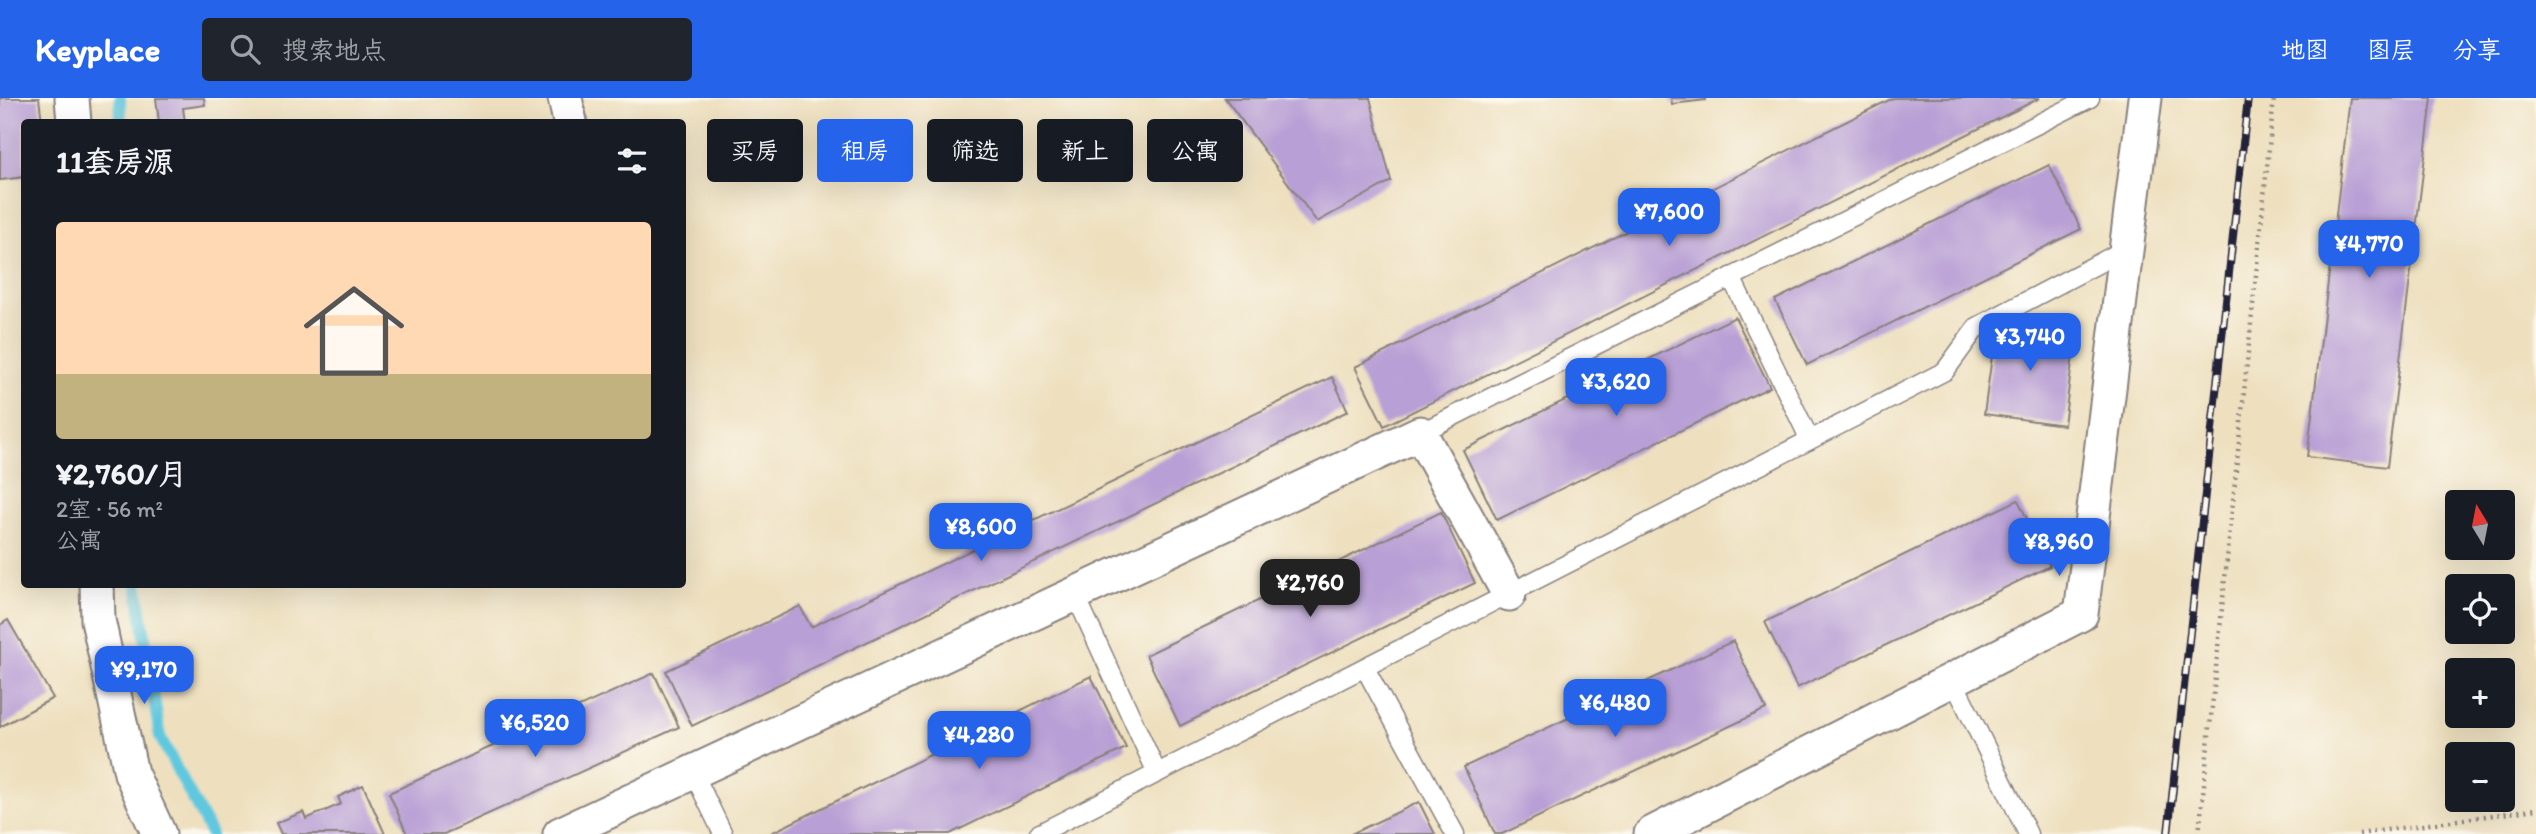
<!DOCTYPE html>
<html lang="zh">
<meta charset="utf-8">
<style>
:root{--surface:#171b24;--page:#20242c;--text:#f1f3f6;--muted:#9ea1a6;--line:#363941;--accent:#2563eb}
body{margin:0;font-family:Itim,"LXGW WenKai TC",sans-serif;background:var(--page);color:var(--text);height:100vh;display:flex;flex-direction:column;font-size:26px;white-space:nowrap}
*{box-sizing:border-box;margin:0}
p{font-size:23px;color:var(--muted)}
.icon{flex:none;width:38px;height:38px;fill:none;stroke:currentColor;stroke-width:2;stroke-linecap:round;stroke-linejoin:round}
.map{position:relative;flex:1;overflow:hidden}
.panel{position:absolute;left:21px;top:21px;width:665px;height:469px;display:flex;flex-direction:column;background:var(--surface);border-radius:7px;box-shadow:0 7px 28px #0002}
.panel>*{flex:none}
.banner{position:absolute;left:707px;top:21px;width:665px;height:63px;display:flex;gap:14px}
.needle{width:46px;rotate:350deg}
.tools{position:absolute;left:2445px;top:392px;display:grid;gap:14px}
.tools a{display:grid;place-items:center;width:70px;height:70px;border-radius:7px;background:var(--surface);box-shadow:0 7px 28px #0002;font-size:35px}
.price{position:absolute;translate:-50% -60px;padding:0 16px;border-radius:14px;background:var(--accent);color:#fff;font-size:23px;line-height:46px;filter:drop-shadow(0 2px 4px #0008)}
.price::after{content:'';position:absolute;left:50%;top:42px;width:21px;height:16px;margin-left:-10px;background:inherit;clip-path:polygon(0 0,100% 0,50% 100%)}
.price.active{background:#222;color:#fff}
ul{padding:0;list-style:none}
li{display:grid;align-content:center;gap:14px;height:371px;padding:0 35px}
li+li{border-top:2px solid var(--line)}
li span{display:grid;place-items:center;height:217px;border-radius:7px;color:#555}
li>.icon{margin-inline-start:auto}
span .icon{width:126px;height:126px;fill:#fffc;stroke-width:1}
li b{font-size:30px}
h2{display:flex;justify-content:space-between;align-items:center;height:84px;padding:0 35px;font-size:30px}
.pill{padding:0 24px;border-radius:7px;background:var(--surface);box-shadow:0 7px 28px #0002;font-size:24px;line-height:63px}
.pill.active{background:var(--accent);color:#fff}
header{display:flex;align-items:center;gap:42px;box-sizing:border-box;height:98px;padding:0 35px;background:var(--accent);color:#fff}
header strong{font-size:33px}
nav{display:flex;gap:38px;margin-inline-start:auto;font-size:24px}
.search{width:490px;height:63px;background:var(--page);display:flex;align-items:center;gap:18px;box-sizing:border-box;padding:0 24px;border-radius:7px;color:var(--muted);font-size:26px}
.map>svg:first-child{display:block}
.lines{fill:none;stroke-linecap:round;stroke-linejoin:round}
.stream{stroke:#61c8de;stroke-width:12}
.building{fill:#b89fd5}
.lane-casing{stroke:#88817d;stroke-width:21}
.street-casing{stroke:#88817d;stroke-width:37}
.path{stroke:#88817d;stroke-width:4.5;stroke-dasharray:2 5;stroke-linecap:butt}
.lane{stroke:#fff;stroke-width:18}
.street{stroke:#fff;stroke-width:33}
.rail-casing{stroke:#22223b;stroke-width:8}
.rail{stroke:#fbf7ec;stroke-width:5;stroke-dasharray:16;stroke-linecap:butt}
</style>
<header>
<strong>Keyplace</strong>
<div class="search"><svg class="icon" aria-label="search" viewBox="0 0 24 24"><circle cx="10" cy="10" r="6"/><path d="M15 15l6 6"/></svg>搜索地点</div>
<nav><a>地图</a><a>图层</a><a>分享</a></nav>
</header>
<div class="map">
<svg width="2536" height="736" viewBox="0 0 2536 736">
<rect width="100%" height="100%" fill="#fbf7ec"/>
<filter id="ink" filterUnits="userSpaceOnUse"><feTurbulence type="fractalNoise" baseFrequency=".0143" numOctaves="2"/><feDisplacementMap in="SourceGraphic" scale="14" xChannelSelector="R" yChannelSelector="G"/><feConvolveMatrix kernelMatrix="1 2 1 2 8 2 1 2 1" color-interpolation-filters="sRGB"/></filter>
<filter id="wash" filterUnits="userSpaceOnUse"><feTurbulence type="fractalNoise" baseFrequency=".00686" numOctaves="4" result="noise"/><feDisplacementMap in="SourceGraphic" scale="28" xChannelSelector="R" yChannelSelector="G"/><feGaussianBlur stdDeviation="1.57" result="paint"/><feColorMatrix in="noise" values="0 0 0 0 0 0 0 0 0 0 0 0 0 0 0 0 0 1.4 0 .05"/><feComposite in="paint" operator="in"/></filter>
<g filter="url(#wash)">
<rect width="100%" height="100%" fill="#eee0bf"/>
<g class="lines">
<g class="stream">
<path d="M120 0 121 24"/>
<path d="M137 486 160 639 211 736"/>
</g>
</g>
<g id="blocks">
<g class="building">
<path d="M0 0H39L42 24H24V79L0 82Z"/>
<path d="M156 0H204L205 7 183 10 185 24H159Z"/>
<path d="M1225 0H1370L1391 83 1317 124Z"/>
<path d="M1671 0H1706V2L1672 6Z"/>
<path d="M1893 0H2040L1384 328 1355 269Z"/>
<path d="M2350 0H2432L2387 369 2307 359Z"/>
<path d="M2049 67 2081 131 1807 267 1775 202Z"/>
<path d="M1735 219 1770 289 1497 422 1463 352Z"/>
<path d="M1997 222 2076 233 2064 327 1984 316Z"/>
<path d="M1332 279 1348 313 692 628 666 573 800 508 811 529Z"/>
<path d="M2018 402 2050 468 1797 590 1765 524Z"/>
<path d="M1441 414 1475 485 1180 628 1146 557Z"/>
<path d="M8 522 53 600 0 629V527Z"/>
<path d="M1733 543 1766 611 1502 736H1495L1464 669Z"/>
<path d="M654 575 679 629 444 736H407L389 695Z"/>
<path d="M1091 578 1126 650 950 736H769Z"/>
<path d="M363 687 385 736H281L276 725 303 714 306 721 341 706 338 699Z"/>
<path d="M1419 704 1435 736H1351Z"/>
</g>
</g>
</g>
<g filter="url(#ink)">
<use href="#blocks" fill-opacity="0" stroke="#88817d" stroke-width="2"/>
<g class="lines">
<defs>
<g id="lane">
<path d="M1731 179 1810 342"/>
<path d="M1420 335 2090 0"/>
<path d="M1075 496 1157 675"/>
<path d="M1365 570 1455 736"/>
<path d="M1953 582 2028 736"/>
<path d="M693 674 723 736"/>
<path d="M1038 736 1945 273 1977 229 2126 151"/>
</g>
<g id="street">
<path d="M72 0 74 24"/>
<path d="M565 0 570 24"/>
<path d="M97 486 98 522 131 675 159 736"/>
<path d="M560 736 1420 335 1509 496"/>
<path d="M1651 736 2081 516 2145 0"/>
</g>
</defs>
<use href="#lane" class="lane-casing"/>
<use href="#street" class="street-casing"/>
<g class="path">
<path d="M2199 736 2274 0"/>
<path d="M2359 736 2536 711"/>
</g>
<use href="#lane" class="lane"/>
<use href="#street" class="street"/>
<defs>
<path id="rail" d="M2168 736 2248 0"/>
</defs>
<use href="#rail" class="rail-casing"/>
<use href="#rail" class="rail"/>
</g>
</g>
</svg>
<div class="tools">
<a><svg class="needle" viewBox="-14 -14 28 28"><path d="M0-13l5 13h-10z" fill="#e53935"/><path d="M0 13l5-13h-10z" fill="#9ea1a6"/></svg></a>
<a><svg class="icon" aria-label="locate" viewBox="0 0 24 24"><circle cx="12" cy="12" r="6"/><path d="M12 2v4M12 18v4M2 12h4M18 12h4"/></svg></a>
<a>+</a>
<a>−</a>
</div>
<b class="price" style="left:1669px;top:150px">¥7,600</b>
<b class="price" style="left:2369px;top:182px">¥4,770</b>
<b class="price" style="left:2030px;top:275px">¥3,740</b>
<b class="price" style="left:1616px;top:320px">¥3,620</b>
<b class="price" style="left:981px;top:465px">¥8,600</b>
<b class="price" style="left:2059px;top:480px">¥8,960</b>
<b class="price active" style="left:1310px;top:521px">¥2,760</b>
<b class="price" style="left:144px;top:608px">¥9,170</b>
<b class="price" style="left:1615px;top:641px">¥6,480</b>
<b class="price" style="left:535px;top:661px">¥6,520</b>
<b class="price" style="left:979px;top:673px">¥4,280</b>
<div class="banner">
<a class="pill">买房</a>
<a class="pill active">租房</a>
<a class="pill">筛选</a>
<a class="pill">新上</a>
<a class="pill">公寓</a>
</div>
<section class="panel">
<h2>11套房源<svg class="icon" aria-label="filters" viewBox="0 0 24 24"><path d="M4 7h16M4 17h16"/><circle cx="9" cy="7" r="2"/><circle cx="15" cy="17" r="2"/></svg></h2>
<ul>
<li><span style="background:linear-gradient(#ffd9b3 70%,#c2b280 0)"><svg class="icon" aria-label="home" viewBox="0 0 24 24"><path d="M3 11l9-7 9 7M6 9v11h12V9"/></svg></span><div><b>¥2,760/月</b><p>2室 · 56 m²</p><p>公寓</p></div></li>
</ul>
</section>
</div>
